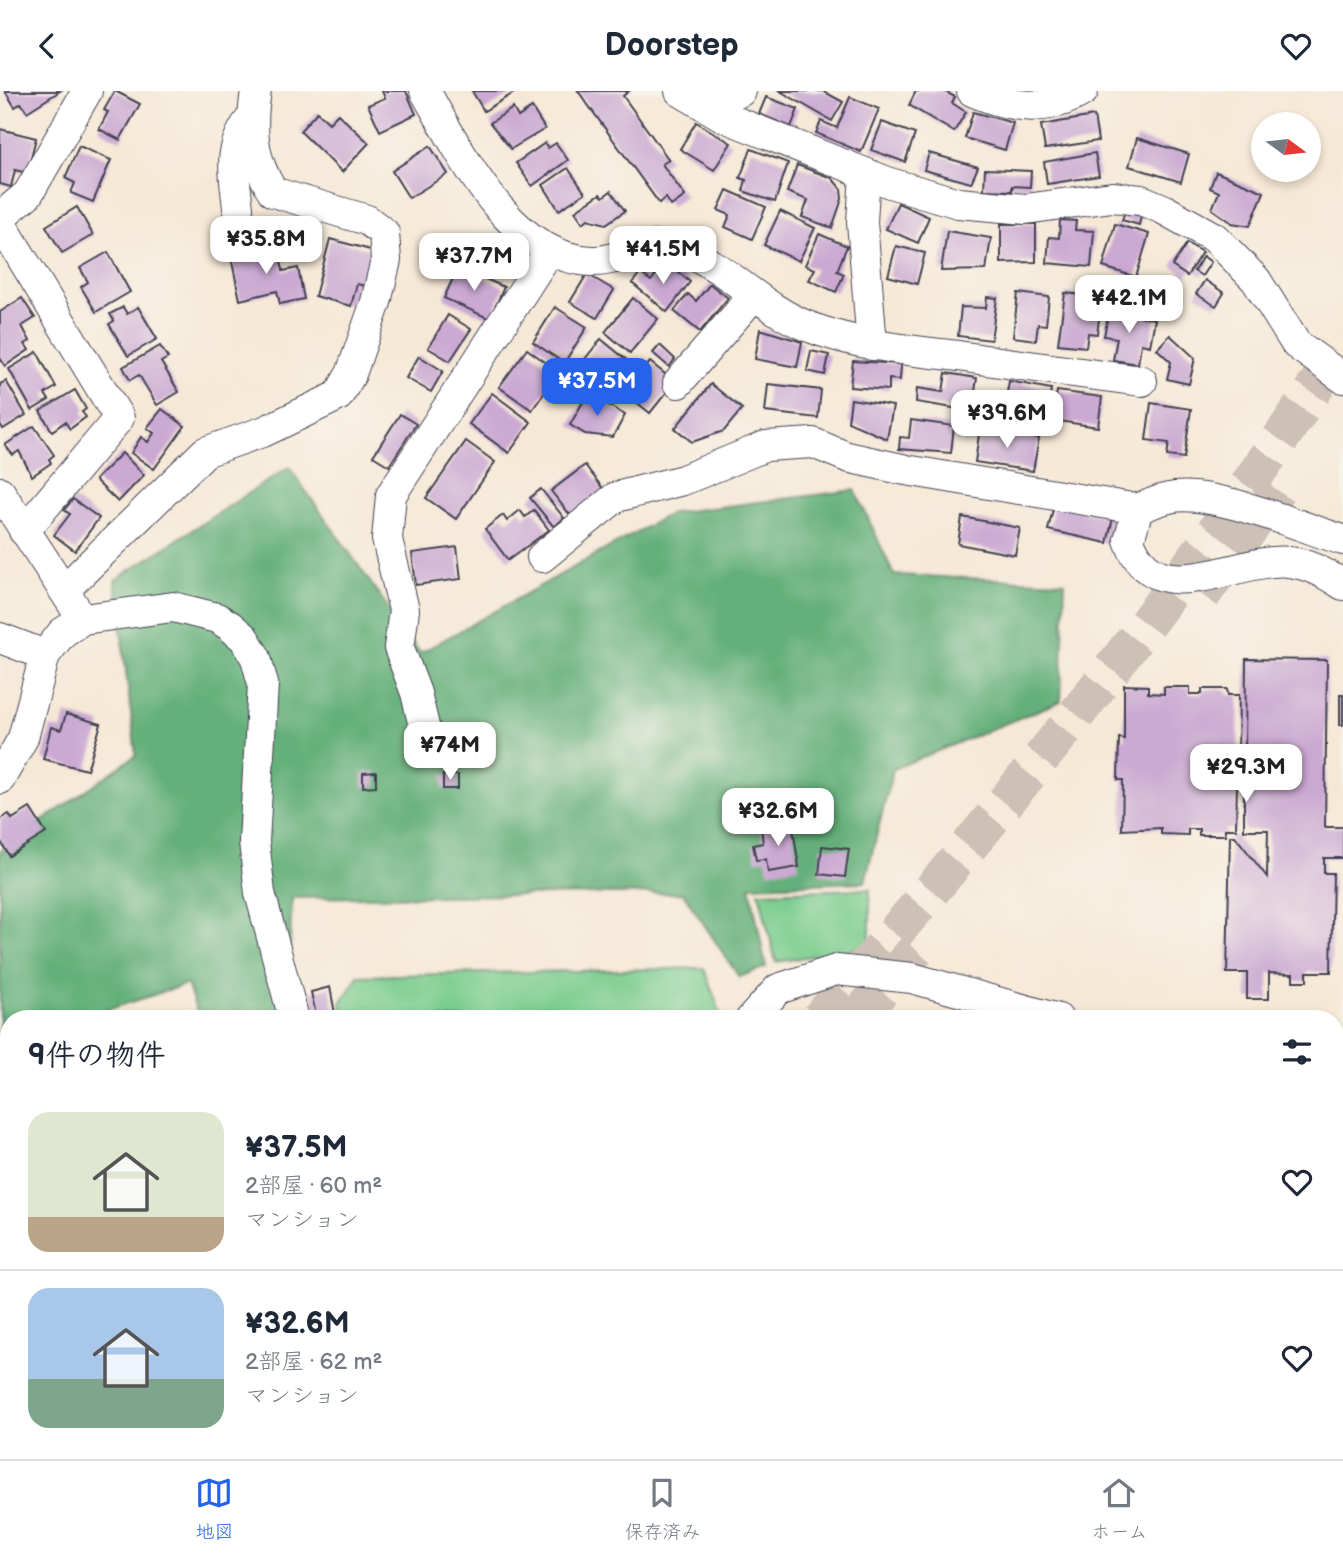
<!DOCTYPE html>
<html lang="ja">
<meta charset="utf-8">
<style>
:root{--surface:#fff;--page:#f2f2f3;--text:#1f2937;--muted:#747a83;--line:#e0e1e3;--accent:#2563eb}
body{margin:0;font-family:"Balsamiq Sans","Klee One",sans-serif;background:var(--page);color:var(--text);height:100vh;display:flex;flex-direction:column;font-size:26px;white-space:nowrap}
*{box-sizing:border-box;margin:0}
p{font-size:23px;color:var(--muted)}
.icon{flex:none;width:38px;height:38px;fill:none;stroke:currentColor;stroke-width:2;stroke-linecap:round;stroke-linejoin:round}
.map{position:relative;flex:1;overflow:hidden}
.sheet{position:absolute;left:0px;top:919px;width:1344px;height:450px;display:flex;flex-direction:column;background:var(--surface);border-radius:28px 28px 0 0;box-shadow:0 4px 10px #0003}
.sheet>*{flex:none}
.needle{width:46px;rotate:105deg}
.tools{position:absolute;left:1251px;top:21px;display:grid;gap:14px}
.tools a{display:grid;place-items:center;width:70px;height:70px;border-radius:50%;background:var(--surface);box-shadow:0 4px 10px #0003;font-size:35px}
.price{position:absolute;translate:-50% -60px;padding:0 16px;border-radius:14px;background:#fff;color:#222;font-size:23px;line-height:46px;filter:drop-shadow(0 2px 4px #0008)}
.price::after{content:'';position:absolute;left:50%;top:42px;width:21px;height:16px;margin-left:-10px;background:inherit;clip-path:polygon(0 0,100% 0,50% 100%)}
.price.on{background:var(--accent);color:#fff}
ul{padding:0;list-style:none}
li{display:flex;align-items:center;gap:21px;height:175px;padding:0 28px}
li+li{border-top:2px solid var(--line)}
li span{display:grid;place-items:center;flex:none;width:196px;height:140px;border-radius:21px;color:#555}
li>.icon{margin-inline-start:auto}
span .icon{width:84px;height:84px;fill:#fffc;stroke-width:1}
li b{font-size:30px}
h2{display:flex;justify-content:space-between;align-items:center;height:84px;padding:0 28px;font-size:30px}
header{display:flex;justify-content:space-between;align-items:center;height:91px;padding:0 28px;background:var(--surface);font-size:32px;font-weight:600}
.menu{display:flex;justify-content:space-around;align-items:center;height:98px;border-top:2px solid var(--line);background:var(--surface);font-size:19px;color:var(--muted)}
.menu a{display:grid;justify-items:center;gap:4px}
.menu .on{color:var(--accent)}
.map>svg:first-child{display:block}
.green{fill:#7ccd8f;stroke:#4f7865;stroke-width:2}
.forest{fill:#65b07a;stroke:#44695a;stroke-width:2}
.building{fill:#cba9d3}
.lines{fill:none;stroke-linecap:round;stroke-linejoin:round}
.highway-tunnel{stroke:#ccc0b7;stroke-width:38;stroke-dasharray:38 19;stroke-linecap:butt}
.minor-casing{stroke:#424052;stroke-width:32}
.minor{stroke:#fff;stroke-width:30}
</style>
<header><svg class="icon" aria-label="back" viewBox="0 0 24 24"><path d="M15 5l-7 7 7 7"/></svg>Doorstep<svg class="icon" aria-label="heart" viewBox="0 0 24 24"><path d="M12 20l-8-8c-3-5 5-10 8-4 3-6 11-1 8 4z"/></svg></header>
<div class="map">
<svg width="1343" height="1368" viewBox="0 0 1343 1368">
<rect width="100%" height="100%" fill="#f7f3e8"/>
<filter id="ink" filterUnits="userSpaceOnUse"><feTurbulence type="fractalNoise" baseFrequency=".0143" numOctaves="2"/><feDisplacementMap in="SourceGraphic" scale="14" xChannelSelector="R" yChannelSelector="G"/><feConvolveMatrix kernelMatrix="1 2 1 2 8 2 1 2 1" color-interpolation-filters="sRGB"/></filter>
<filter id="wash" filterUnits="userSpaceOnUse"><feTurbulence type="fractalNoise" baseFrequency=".00686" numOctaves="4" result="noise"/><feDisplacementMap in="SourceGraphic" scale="28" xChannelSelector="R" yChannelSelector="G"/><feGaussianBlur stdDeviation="1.57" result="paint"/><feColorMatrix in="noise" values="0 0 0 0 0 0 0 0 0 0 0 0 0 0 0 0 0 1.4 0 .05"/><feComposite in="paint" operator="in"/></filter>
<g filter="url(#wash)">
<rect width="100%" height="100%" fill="#f6e8d6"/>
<g class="green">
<path d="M870 798V855L776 871 759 801Z"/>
<path d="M704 877 722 927 343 928 341 912 358 885Z"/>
</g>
<g class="forest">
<path d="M289 376 420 562 671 422 855 399 894 484 1065 491 1061 610 893 678 865 791 750 795 766 876 739 886 683 802 292 807 287 927H199L187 893 82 927 9 928V952L0 955V760L136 664 115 489Z"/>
<path d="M0 1151 9 1171V1360H65L67 1368H0Z"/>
<path d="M214 1360H350L345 1368H183Z"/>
<path d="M539 1360H1252L1251 1368H531Z"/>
</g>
<g id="blocks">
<g class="building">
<path d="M5 0H60L27 21 21 12 15 16Z"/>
<path d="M115 0 140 13 120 49 99 38 108 21 104 19Z"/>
<path d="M382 0H406L416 23 380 40 368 14 385 7Z"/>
<path d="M472 0H517L484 20Z"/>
<path d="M578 0H629L623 5 669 69 662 73 685 105 671 115 666 107 659 112Z"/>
<path d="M780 0H823L843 11 832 30Z"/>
<path d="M916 0H944L955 6 952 12 966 21 954 41 909 14Z"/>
<path d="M766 6 798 18 791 36 759 23Z"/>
<path d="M850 6 879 18 861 61 816 42 821 30 837 37Z"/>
<path d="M513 17 518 26 532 17 545 38 511 58 490 32Z"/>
<path d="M317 21 329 32 338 23 369 52 342 81 300 40Z"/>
<path d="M973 21 1013 32 1005 59 965 47Z"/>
<path d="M1094 25 1098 50 1045 58 1041 34Z"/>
<path d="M696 31 731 52 714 79 680 58Z"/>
<path d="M882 31 915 43 905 71 871 59Z"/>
<path d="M0 38 36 47 27 82 15 79 11 96 0 93Z"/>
<path d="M1137 47 1189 63 1181 91 1129 75Z"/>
<path d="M545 52 548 57 556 52 568 69 532 95 516 72Z"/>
<path d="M79 55 111 69 93 111 71 102 75 92 65 87Z"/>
<path d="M430 55 448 83 409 107 392 80Z"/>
<path d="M751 58 788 72 775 111 743 100 746 89 740 87Z"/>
<path d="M929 62 978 76 971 92 924 79Z"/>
<path d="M1095 62 1099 85 1047 93 1044 71Z"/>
<path d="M797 74 832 87 841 98 842 108 832 137 802 126 808 109 787 101Z"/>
<path d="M568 77 585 102 559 119 543 94Z"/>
<path d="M985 78 1031 80 1030 96 1012 95V100L984 99Z"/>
<path d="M1216 81 1264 101 1250 135 1232 132 1212 118 1219 101 1210 97Z"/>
<path d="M727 99 766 116 752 148 725 136 730 124 718 119Z"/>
<path d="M611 100 625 120 606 133 588 128 583 132 575 120 600 103 603 106Z"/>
<path d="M898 112 929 126 918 152 886 138Z"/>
<path d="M77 116 93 144 62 162 46 135Z"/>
<path d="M780 120 815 137 799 170 764 154Z"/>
<path d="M1125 120 1141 125 1139 134 1122 129Z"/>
<path d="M1060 129 1076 130 1075 139 1094 140 1091 176 1047 172 1049 146 1059 147Z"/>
<path d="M1001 133H1036V171L1001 172Z"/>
<path d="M1115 133 1149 143 1136 186 1103 176Z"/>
<path d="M947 140 991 147 986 179 941 180Z"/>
<path d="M819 143 847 155 837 180 844 183 836 201 809 189 815 178 805 174Z"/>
<path d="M330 148 374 160 365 195 357 193 351 215 315 205Z"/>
<path d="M1187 152 1202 161 1187 185 1172 175Z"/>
<path d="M278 155 283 180 298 177 304 208 280 213 277 200 240 209 231 166Z"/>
<path d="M896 155 925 162 917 193 888 185Z"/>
<path d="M108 161 130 201 96 221 81 196 88 191 80 177Z"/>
<path d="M1203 165 1211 171 1202 185 1194 180Z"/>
<path d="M666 171 690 191 667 221 632 192 640 182 651 190Z"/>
<path d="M458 176 504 196 490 228 444 207Z"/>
<path d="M587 183 614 199 597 227 570 211Z"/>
<path d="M1205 189 1224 202 1216 215 1196 203Z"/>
<path d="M710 193 728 207 700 241 674 220 688 203 696 210Z"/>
<path d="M1018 202 1049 206 1046 234 1038 233 1036 249 1013 246Z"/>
<path d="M1065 202 1102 206 1097 243 1088 242 1086 256 1058 253Z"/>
<path d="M987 206 997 207 991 249 958 245 961 216 986 217Z"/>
<path d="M22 207 35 227 22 235 30 250 25 253 29 259 5 275 0 267V221Z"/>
<path d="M633 207 658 228 630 262 605 241Z"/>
<path d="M123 216 127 223 138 216 157 248 128 265 109 233 114 230 110 223Z"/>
<path d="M555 216 587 236 564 272 533 251Z"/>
<path d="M1109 220 1155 228 1150 255 1141 253 1138 273 1113 269 1117 247 1104 245Z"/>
<path d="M448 224 471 238 450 270 428 257Z"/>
<path d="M760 238 802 251 797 276 755 268Z"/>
<path d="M1170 244 1195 267 1189 293 1167 288 1171 271 1157 258Z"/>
<path d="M601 248 634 275 614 300 581 273Z"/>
<path d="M660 254 675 268 669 276 653 262Z"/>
<path d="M160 255 168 267 161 271 179 301 157 314 139 284 130 289 123 276Z"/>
<path d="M527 258 559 281 532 319 499 296Z"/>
<path d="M811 260 829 264 825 284 807 280Z"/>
<path d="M37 261 56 296 45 303 49 309 32 319 9 278Z"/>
<path d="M419 265 443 280 431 301 406 287Z"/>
<path d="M853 270 901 273 900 289 889 288V299L850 296Z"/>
<path d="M650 271 675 291 650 322 625 302Z"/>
<path d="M946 282 977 287 972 320 916 311 917 297 943 301Z"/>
<path d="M6 290 26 324 3 338 0 333V293Z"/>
<path d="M1009 290 1051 298 1046 328 1004 320Z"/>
<path d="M711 293 742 318 724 340 692 351 675 337Z"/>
<path d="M768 293 821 299 818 327 765 321Z"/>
<path d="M75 299 86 318 82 321 86 326 70 338 65 331 52 340 40 320Z"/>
<path d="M1057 300 1102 306 1098 336 1052 329Z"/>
<path d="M492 302 531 331 509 362 469 333Z"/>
<path d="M588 302 625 324 613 346 585 343 570 334Z"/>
<path d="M851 308 893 315 887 348 848 331Z"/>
<path d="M1151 312 1191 318 1184 367 1167 365 1169 352 1146 349Z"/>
<path d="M162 318 185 335 154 378 131 362 141 346 148 351 154 342 147 337Z"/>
<path d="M400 323 416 333 389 375 373 365Z"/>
<path d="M911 329 954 335 951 362 899 358 900 346 909 347Z"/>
<path d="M34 335 54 364 49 368 51 372 32 385 19 360 13 364 5 354Z"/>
<path d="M980 337 1039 347 1033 380 975 371Z"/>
<path d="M466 350 495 371 456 428 426 407Z"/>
<path d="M122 362 144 384 118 411 95 389Z"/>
<path d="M585 374 604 399 571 425 551 400Z"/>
<path d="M541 398 564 427 554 436 530 407Z"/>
<path d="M73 408 99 427 75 460 54 444 70 423 64 419Z"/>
<path d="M1054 414 1113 427 1107 452 1048 439Z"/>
<path d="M520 419 525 426 534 419 549 439 508 469 485 438 503 424 507 430Z"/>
<path d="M962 426 1020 437 1015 464 958 453Z"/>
<path d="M457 456 461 488 416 494 412 462Z"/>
<path d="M1246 568 1327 569 1325 736H1343V767H1324V782H1333L1331 881H1307V890H1293V883L1269 882V908H1247V882H1227L1230 745H1235L1267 786 1268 739H1244V690H1237L1236 738H1225V744H1199V738H1188V744L1161 743V737L1122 739 1123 689H1118L1119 647 1124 648V594L1148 595V602L1164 603V596H1190V603H1202V598H1227L1228 604H1239L1238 665 1245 664Z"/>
<rect x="1340" y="603" width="3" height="31"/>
<path d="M66 623 101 633 87 679 43 668 51 636 61 639Z"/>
<path d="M376 681V695L363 696V682Z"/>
<rect x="443" y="684" width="15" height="14"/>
<path d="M30 717 46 742 9 765 0 749V728L9 723 12 728Z"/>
<path d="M792 732 799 776 768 781 766 768 756 769 753 754 763 752 761 737Z"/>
<path d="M822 755 849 758 845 786 819 783Z"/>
<path d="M330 896 336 928H317L311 901Z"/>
<path d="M9 960V987L0 990V964Z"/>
<path d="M1335 1082 1343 1090V1105L1335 1113Z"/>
</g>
</g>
</g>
<g filter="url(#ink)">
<use href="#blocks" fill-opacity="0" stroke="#424052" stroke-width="2"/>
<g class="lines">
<g class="highway-tunnel">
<path d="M1202 504 1277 399"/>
<path d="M819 928C1009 715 1188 493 1343 254"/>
<path d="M856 928 916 859"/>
<path d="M400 1368 409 1360"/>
<path d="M447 1368 455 1360"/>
</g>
<defs>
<g id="minor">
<path d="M425 0C460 61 511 169 593 170 623 171 649 146 680 158 727 175 761 217 807 235 855 254 907 259 958 265 1019 274 1080 282 1142 290"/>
<path d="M680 0 724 26 890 92 958 112 1026 118 1112 106 1141 109 1163 118 1215 147 1256 189 1296 253 1343 287"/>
<path d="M972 0C1011 17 1046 22 1083 0"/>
<path d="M690 2 731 5 741 0"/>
<path d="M865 82 862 131 872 254"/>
<path d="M238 117C234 79 227 57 252 26"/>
<path d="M0 126 28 103 87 0"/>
<path d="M0 131 119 327 24 440"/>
<path d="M678 292 754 204"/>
<path d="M0 401 74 515"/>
<path d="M1343 449C1301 436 1209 397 1169 407 1158 409 1148 414 1138 418L1129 449C1155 524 1238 465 1289 471 1309 473 1327 483 1343 494"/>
<path d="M542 466 616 406 683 389 766 355 813 352 847 366 906 379 1138 418"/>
<path d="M64 499 205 361 265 340 338 305 351 283 376 211 386 169 384 142 367 129 273 101C252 68 250 38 256 0"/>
<path d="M0 547 45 564"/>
<path d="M430 660 416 602 399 557 404 519 387 448 391 404 549 160"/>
<path d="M0 688 23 647 45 564 62 542 83 528 173 516 217 527 230 535 244 547 256 567 263 593 254 751 260 802 294 928"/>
<path d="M751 928 778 898 836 879 912 887 1058 928"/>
<path d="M1335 1056 1343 1066"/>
<path d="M1335 1350 1343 1360"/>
</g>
</defs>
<use href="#minor" class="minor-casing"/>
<use href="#minor" class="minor"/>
</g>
</g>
</svg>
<div class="tools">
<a><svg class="needle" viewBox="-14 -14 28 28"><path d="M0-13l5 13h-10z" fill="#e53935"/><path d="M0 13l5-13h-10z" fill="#747a83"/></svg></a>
</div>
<b class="price" style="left:266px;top:185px">¥35.8M</b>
<b class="price" style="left:663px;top:195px">¥41.5M</b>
<b class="price" style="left:474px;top:202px">¥37.7M</b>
<b class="price" style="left:1129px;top:244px">¥42.1M</b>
<b class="price on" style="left:597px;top:327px">¥37.5M</b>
<b class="price" style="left:1007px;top:359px">¥39.6M</b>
<b class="price" style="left:450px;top:691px">¥74M</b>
<b class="price" style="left:1246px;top:713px">¥29.3M</b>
<b class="price" style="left:778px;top:757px">¥32.6M</b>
<section class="sheet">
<h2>9件の物件<svg class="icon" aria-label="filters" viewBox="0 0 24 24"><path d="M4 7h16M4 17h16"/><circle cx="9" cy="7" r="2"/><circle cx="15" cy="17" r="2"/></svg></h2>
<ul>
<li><span style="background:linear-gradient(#dfe7d0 75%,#b9a48a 0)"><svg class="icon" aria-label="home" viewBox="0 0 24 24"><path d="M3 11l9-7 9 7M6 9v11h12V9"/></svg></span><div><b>¥37.5M</b><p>2部屋 · 60 m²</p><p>マンション</p></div><svg class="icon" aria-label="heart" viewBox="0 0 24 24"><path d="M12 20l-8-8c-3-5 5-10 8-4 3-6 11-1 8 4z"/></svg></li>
<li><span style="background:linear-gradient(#a9c7e8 65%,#7fa58c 0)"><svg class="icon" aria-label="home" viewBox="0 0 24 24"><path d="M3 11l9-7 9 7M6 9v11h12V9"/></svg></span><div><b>¥32.6M</b><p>2部屋 · 62 m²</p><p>マンション</p></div><svg class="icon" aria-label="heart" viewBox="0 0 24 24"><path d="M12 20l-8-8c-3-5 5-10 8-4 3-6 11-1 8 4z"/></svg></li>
</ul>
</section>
</div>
<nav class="menu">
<a class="on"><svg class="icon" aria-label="map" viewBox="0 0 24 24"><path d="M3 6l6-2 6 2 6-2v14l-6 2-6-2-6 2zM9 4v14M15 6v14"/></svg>地図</a>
<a><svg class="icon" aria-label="saved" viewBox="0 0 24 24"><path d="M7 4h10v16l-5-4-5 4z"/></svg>保存済み</a>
<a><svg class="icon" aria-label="home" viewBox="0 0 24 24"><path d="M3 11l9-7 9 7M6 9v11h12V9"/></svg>ホーム</a>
</nav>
